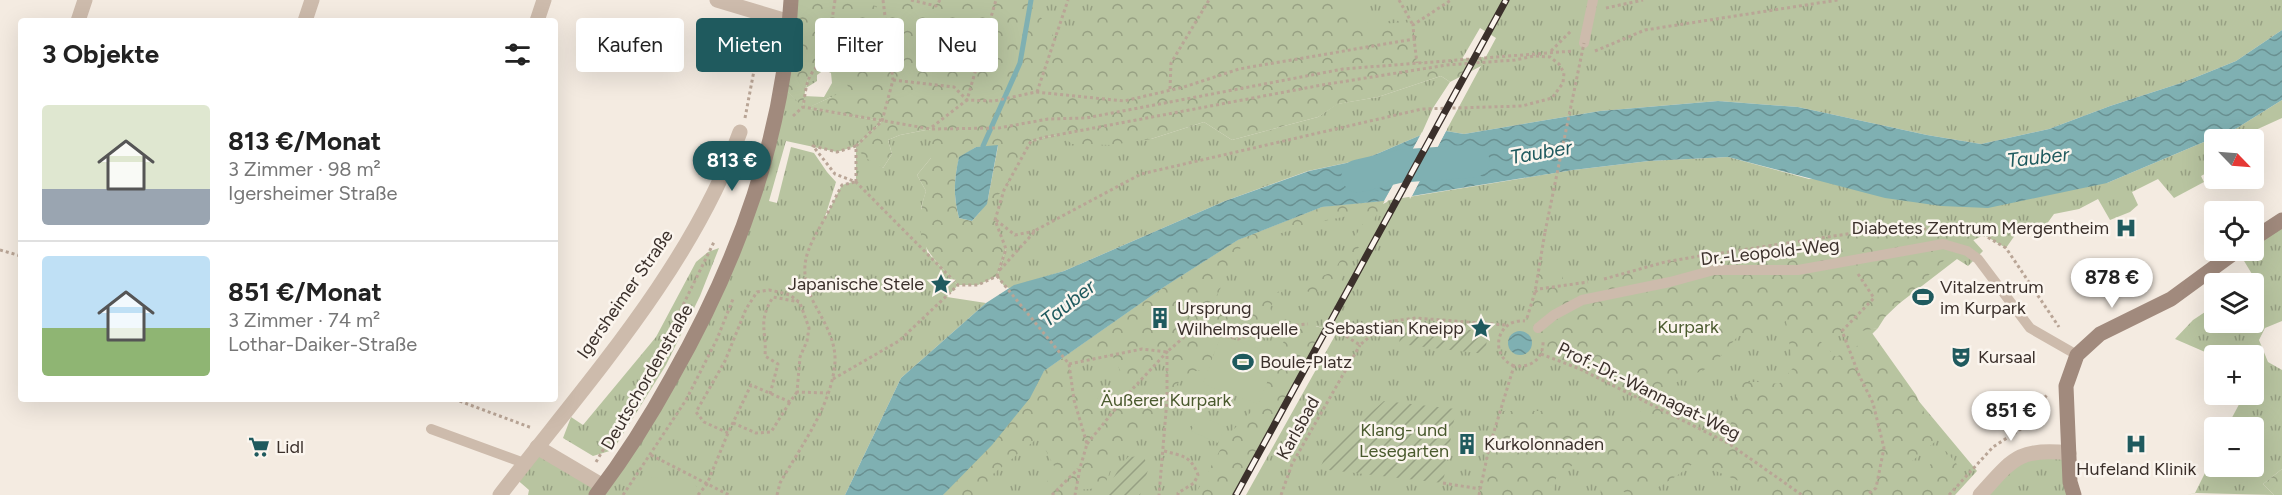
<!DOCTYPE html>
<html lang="de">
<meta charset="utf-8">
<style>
:root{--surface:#fff;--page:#f6f6f6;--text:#222;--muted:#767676;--line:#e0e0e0;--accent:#1f5a5e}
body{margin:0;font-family:Figtree,sans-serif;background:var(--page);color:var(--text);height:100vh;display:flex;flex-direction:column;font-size:22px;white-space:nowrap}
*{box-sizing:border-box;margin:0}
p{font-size:20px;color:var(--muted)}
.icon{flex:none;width:33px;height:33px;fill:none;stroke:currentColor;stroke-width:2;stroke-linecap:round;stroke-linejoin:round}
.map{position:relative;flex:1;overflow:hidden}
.panel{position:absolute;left:18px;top:18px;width:540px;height:384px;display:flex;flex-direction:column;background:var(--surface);border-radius:6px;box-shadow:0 6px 24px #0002}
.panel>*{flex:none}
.top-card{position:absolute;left:576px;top:18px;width:570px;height:54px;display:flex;gap:12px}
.needle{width:39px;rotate:115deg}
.controls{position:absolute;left:2204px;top:129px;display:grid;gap:12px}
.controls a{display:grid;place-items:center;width:60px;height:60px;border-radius:6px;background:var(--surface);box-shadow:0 6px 24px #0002;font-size:30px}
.price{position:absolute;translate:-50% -51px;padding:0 14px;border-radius:21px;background:#fff;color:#222;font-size:20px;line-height:39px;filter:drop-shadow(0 2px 3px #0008)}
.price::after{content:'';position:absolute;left:50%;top:36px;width:18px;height:14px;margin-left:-9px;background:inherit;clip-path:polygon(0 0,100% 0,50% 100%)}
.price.active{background:var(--accent);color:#fff}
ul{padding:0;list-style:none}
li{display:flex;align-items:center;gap:18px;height:150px;padding:0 24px}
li+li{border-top:2px solid var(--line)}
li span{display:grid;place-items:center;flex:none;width:168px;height:120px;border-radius:6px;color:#555}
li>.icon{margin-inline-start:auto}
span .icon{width:72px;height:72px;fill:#fffc;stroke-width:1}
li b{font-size:26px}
h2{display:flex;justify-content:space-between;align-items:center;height:72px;padding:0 24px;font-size:26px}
.tag{padding:0 21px;border-radius:6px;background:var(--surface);box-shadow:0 6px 24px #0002;font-size:21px;line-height:54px}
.tag.active{background:var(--accent);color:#fff}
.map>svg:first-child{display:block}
.grass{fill:url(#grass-tufts);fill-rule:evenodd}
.forest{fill:url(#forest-crowns);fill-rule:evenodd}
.garden{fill:url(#garden-furrows)}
.pitch{fill:#b8c4a0}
.water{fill:url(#water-waves)}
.pier{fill:#f4ebe1}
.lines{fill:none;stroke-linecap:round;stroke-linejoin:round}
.stream{stroke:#7fb0b2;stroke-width:5}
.river{stroke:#7fb0b2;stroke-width:33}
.path{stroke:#b9a596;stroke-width:3;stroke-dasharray:3 3;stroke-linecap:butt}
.lane{stroke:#cdbbac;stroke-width:10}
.street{stroke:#cdbbac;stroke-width:15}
.secondary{stroke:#a18a7d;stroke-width:15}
.rail-casing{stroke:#3b302b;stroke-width:7}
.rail{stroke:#fbf5ee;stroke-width:4.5;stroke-dasharray:14;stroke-linecap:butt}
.path-bridge{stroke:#b9a596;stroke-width:3;stroke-dasharray:3 3;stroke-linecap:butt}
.labels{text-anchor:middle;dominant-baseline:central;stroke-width:5;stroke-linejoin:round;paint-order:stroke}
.poi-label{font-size:18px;fill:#3b302b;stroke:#fbf5ee;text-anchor:start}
.street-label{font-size:18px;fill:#3b302b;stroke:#fbf5ee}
.park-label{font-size:18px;fill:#4a5a2e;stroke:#fbf5ee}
.water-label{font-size:20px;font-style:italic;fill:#1f5a5e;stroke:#fbf5ee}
</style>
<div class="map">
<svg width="2282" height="495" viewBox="0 0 2282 495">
<defs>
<pattern id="grass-tufts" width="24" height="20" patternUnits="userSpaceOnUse" patternTransform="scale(1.5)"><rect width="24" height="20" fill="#b8c4a0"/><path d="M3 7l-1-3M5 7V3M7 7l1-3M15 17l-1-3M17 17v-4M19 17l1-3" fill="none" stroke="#97a083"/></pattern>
<pattern id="forest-crowns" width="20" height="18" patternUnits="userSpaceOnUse" patternTransform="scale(1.5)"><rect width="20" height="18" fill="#b8c4a0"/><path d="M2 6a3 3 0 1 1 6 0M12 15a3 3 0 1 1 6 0" fill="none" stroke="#97a083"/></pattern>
<pattern id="garden-furrows" width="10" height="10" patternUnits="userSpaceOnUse" patternTransform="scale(1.5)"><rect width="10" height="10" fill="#b8c4a0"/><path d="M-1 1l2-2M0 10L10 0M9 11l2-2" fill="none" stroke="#97a083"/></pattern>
<pattern id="water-waves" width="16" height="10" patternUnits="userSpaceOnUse" patternTransform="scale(1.5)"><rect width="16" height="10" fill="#7fb0b2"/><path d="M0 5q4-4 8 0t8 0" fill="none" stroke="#699091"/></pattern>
</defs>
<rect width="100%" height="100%" fill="#f4ebe1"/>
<g class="grass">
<path d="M834 0H2282V30L2236 61 2184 82 2110 106 2049 129 1981 144 1927 135 1798 107 1718 101 1600 111 1464 134 1446 131 1496 38 1480 28 1462 59 1156 123 831 97 808 108 882 121 856 146 883 168 892 154 888 140 900 135 931 129V158L917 175 926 191 921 208 927 252 958 285 947 297 986 303 901 378 845 495H528L529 490 514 477 537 447 603 485 725 275 782 86 803 106 804 96 824 97 832 83 831 73 824 70 817 75V81L806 88C808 73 815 67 826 59L832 61ZM786 141 837 152 856 146V181L842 185 824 220 836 182 827 172 814 153 791 147 777 203 769 201Z"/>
<path d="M1441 76 1450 82 1433 108 1421 135 1365 159 1308 171 1225 201 1064 271 1009 288 1004 286 997 276 1006 249 979 213 1031 141 1060 134 1151 139 1204 122 1232 140 1318 117 1337 104 1378 97Z"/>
<path d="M2282 100V118L2249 133 2246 139 2214 140V169L2201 176 2204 182 2174 198 2158 179 2132 192 2138 205 2130 212 2110 220 2098 199 2079 209 2054 214 2046 225 2020 228 2006 248 1984 235 1966 232 1983 251 1968 266 1957 259 1866 329 1878 328 1867 339 1977 471 1955 495H1246L1337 332 1316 326 1222 495H943L1044 371 1164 287 1238 240 1322 207 1384 201 1573 170 1649 161 1728 157 1809 179 2107 183 2237 128Z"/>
<path d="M2282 220V321L2265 328 2259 340 2268 362 2282 370V469L2263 484 2274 495 2196 493 2187 495 2195 493 2214 455V466H2253V428L2227 427 2244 395 2253 394V356L2224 355 2223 351 2212 355 2175 339 2193 320 2214 306V322H2253V284L2249 283 2255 279 2238 251 2253 250V239Z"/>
<path d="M719 248 700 296 666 365 613 450 593 456 563 438 571 417 583 425 656 337 696 262 708 252Z"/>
<path d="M2068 453 2074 495H1980L2013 459Z"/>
</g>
<g class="forest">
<path d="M791 0H868L885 15 899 0H1049L1040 16 1056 40 1096 23V2L1099 0H1131L1136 7 1156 0H1349L1352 13 1369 24 1395 23 1409 19 1413 25 1417 63 1483 57 1489 62 1450 82 1441 76 1378 97 1338 104 1318 117 1232 140 1204 122 1151 139 1111 145 1072 144 1060 134 1031 141 1004 190 987 204 998 146 976 147 959 158C954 179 953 196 959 218L972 221 979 213 995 220 1006 249 997 276 978 285H958C927 252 910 239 926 191L917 175 931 158V129L900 135 888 140 892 154 883 168 864 157 856 146 882 121 807 108 840 93 848 87 842 66 826 59C806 74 806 83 803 107L782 86Z"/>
<path d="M1384 201 1337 287 1313 293 1292 287 1333 272 1371 211 1305 225 1241 247 1207 315 1231 310 1283 290 1270 307 1276 327 1238 339 1221 335 1208 370C1184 369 1179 381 1167 400L1166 352 1136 385 1140 395 1166 419C1147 429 1133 446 1114 456 1106 486 1108 488 1077 490L1075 495H1045L1043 489 1055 468 1039 437 993 474 984 495H943L1030 398 1044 371 1164 287 1238 240 1322 207ZM1112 355 1123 376 1125 397 1096 433 1093 405 1104 388 1085 374 1070 376 1069 364Z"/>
<path d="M1947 228 1984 235 1957 248 1885 317 1878 328 1830 337 1820 341 1836 357 1861 344 1872 333 1916 395 1937 440 1905 467 1918 475 1946 451 1960 468 1959 485 1946 495H1771L1695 462C1680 474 1652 495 1632 495 1626 494 1620 489 1614 486L1611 495H1597L1601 492 1588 473 1582 458 1556 478 1553 495H1479L1489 448 1500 411H1542L1590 421 1636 418 1646 402 1580 369 1541 354C1546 339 1540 327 1526 321L1538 272 1562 271 1564 286 1595 281 1665 262 1766 246 1867 231ZM1786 321 1793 368 1779 384 1763 382H1739L1727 442 1646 402 1675 383 1712 366 1738 336 1763 331Z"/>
<path d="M1308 324 1326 329 1236 495H1195L1229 434 1259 404 1277 355 1292 325Z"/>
<path d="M2282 469V495H2274L2263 484Z"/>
</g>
<g class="garden">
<path d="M1402 322 1488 332 1485 354 1399 344Z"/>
<path d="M1384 401 1456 409 1443 483 1320 469 1327 451Z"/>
<path d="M1144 456 1148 470 1140 495H1104L1118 470 1128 457Z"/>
</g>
<g class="pitch">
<path d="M1221 335 1277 355 1259 404 1203 384Z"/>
<path d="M1199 415 1225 427 1218 443 1191 431Z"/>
<path d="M651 477 689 480 707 495H638Z"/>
</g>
<g class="water">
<path d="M2282 30V100L2237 128 2107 183 1988 208 1941 206 1885 198 1728 157 1649 161 1573 170 1412 196 1446 131 1464 134 1600 111 1718 101 1798 107 1927 135 1981 144 2049 129 2110 106 2184 82 2236 61Z"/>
<path d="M1421 135 1384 201 1322 207 1238 240 1164 287 1044 371 1030 398 992 445 943 495H845L901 378 986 303 1014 285 1064 271 1225 201 1309 171 1365 159Z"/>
<path d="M998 145 987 204 972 221 959 218C953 196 954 179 959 157L976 147Z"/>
<circle cx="1520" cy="343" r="12"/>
</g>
<g class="pier">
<path d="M1445 129H1447L1410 199 1409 195Z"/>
<path d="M1422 132 1423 136 1387 202 1383 204Z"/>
</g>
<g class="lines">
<path class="stream" d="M983 146 1020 63 1031 0"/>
<path class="river" d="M1358 176 1401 166 1473 161"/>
<g class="path">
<path d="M835 0 826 59C806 74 807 83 803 107L931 129 999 128 1048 119 1086 118 1343 69 1573 51"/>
<path d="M911 0 936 6 940 0"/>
<path d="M1399 0 1413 25"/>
<path d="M1606 8 1643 0"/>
<path d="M1414 38 1413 25 1451 0"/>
<path d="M1551 51 1572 30"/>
<path d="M1595 51 1645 30 1838 0"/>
<path d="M767 52 768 33"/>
<path d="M893 80 954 87 967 100 994 101 1036 92 1124 101 1184 87 1239 69 1414 39 1417 63"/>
<path d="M1170 89 1171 63 1209 0"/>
<path d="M1037 92 1068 0"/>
<path d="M793 116 803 107"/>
<path d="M745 118 756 60 768 39"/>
<path d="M932 127 967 100 996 0"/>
<path d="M856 146 837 152 813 146 835 174 856 182 958 285H978L997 276 1006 249 995 220 1004 190 1031 141 1046 137 1322 85 1447 65 1515 60 1534 56 1550 57 1559 64 1564 73 1563 83 1552 98 1522 106 1422 109 1141 174 1036 230 998 272"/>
<path d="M856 182V146L882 121 893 80 883 0"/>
<path d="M996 220 1015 235 1035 231"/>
<path d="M0 250 21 256"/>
<path d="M1715 254 1867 231 1947 228 1984 235 2006 248 2059 327"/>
<path d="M1858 274 1874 298 1842 331 1859 375 1873 403 1884 448 1876 488 1867 495"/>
<path d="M997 276 1069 364 1074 400 1087 444 1080 468 1075 495"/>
<path d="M1604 279 1665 262 1705 255"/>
<path d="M1535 292 1539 289 1588 282"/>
<path d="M1527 318 1535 292 1545 232"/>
<path d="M1341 333 1360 345 1386 322 1416 318 1506 325"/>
<path d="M1541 354 1580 369 1728 443 1802 495"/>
<path d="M1069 364 1142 349 1167 352 1193 329 1238 339 1276 327 1308 324"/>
<path d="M1514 366C1488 355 1497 318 1525 321"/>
<path d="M833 379 899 341 958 285"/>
<path d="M797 392 790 402 751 385 728 433 704 422 696 412 725 361 746 309 757 292 769 290 779 292 790 295 800 303 809 328 807 341 800 357 797 392 827 393"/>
<path d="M770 394 778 364 765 356C767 329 757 323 773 297L799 302"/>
<path d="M454 399 532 428"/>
<path d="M733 423 756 433 771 432 790 402"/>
<path d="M1087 444 1125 397 1167 352V400L1159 495"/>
<path d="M1164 451C1183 456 1191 456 1198 475L1194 483 1178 493V495"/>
<path d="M651 455 729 495"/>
<path d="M596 462 656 360 714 242"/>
<path d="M1443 483 1480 489"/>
<path d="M623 495 686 400 717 339 733 299"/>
<path d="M698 495 707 484 728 433"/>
<path d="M777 495 780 483C801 446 832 405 835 362 836 340 824 322 814 303 796 266 807 250 825 218 831 207 836 196 842 185L855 182"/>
<path d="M1052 495 1078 469"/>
<path d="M1281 495 1292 464 1360 345"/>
<path d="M1479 495 1489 448 1514 366C1532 368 1544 358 1543 340"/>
<path d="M1949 495 1993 447 2027 425 2048 393"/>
</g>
<g class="lane">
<path d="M1584 43 1593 0"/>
<path d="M1538 328 1554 315 1582 300 1670 282 1714 270H1798L1943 244 1967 251 1978 259 2030 328 2077 355"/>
<path d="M431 429 524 463"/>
</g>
<g class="street">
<path d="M717 0 790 22"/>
<path d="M78 21 85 0"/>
<path d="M305 21 312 0"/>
<path d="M537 21 544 0"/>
<path d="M537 447 603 486"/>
<path d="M500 495C587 382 691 268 740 132"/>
<path d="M1980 495C2012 460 2018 447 2069 453"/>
</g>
<g class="secondary">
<path d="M2253 239 2282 220"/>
<path d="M596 495C625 457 649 419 672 377 739 259 784 136 791 0"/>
<path d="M2074 495 2070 482 2066 386 2077 355 2100 334 2171 299 2238 250"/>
</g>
<defs>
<path id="rail" d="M1236 495 1506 0"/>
</defs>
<use href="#rail" class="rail-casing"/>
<use href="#rail" class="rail"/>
<path class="path-bridge" d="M1545 232 1584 43"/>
</g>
<defs>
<symbol id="hospital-bare" viewBox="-9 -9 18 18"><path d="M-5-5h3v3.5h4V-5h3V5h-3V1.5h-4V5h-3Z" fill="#1f5a5e" stroke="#fbf5ee" stroke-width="2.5" paint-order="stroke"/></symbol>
<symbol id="sight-bare" viewBox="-9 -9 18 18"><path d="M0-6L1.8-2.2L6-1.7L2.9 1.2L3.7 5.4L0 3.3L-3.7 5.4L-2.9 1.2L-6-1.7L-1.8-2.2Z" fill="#1f5a5e" stroke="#fbf5ee" stroke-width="2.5" paint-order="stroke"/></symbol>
<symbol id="stadium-bare" viewBox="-9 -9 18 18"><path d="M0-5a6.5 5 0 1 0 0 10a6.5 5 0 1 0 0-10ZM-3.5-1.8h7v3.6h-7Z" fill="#1f5a5e" stroke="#fbf5ee" stroke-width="2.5" paint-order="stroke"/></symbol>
<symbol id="building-bare" viewBox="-9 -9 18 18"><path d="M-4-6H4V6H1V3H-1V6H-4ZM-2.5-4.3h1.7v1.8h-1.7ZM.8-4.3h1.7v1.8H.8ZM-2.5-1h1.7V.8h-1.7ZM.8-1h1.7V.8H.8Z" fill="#1f5a5e" stroke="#fbf5ee" stroke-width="2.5" paint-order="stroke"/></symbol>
<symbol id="theatre-bare" viewBox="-9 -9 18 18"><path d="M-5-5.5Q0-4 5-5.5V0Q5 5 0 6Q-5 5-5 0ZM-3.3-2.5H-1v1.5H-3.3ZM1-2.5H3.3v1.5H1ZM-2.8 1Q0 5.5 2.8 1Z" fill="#1f5a5e" stroke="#fbf5ee" stroke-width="2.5" paint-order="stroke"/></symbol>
<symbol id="supermarket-bare" viewBox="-9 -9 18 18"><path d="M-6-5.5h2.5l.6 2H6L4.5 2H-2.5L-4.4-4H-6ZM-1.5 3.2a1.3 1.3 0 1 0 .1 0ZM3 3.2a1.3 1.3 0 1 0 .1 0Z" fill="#1f5a5e" stroke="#fbf5ee" stroke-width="2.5" paint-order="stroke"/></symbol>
</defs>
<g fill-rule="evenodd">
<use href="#hospital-bare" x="2111" y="213" width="30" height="30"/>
<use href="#sight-bare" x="926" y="269" width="30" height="30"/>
<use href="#stadium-bare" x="1908" y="282" width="30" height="30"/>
<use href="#building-bare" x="1145" y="303" width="30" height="30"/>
<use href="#sight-bare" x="1466" y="313" width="30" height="30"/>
<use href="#theatre-bare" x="1946" y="342" width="30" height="30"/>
<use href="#stadium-bare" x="1228" y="347" width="30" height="30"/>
<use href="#building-bare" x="1452" y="429" width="30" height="30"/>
<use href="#hospital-bare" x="2121" y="429" width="30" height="30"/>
<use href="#supermarket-bare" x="244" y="432" width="30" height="30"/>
</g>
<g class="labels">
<g class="poi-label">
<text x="2109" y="228" text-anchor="end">Diabetes Zentrum Mergentheim</text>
<text x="924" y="284" text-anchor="end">Japanische Stele</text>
<text x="1940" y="287">Vitalzentrum<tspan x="1940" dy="21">im Kurpark</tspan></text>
<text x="1177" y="308">Ursprung<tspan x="1177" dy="21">Wilhelmsquelle</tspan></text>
<text x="1464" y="328" text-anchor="end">Sebastian Kneipp</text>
<text x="1978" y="357">Kursaal</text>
<text x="1260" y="362">Boule-Platz</text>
<text x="1484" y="444">Kurkolonnaden</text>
<text x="276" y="447">Lidl</text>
<text x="2136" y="469" text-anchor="middle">Hufeland Klinik</text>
</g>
<g class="street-label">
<text transform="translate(1770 252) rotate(-6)">Dr.-Leopold-Weg</text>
<text transform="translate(625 294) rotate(-55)">Igersheimer Straße</text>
<text transform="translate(647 377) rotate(-60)">Deutschordenstraße</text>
<text transform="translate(1649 391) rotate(26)">Prof.-Dr.-Wannagat-Weg</text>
<text transform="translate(1298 428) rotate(-61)">Karlsbad</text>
</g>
<g class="park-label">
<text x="1688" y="327">Kurpark</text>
<text x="1166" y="400">Äußerer Kurpark</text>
<text x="1404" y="430">Klang- und<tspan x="1404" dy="21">Lesegarten</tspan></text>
</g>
<g class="water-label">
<text transform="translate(1541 152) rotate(-10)">Tauber</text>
<text transform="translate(2038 157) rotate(-6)">Tauber</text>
<text transform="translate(1068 303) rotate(-38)">Tauber</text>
</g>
</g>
</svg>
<div class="controls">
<a><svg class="needle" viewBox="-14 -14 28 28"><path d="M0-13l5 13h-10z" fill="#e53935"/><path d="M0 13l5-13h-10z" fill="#767676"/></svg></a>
<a><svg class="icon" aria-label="locate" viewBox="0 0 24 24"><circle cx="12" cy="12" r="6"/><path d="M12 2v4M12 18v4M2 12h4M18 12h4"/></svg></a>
<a><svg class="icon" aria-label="layers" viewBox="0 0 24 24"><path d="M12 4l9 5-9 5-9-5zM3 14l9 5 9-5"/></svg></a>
<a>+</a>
<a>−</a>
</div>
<b class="price active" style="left:732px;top:192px">813 €</b>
<b class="price" style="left:2112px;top:309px">878 €</b>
<b class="price" style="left:2011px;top:442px">851 €</b>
<div class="top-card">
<a class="tag">Kaufen</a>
<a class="tag active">Mieten</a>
<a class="tag">Filter</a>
<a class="tag">Neu</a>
</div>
<section class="panel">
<h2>3 Objekte<svg class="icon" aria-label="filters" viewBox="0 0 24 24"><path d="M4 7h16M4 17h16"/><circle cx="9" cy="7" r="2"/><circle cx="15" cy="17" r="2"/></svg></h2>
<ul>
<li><span style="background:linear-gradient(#dfe7d0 70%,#9aa5b1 0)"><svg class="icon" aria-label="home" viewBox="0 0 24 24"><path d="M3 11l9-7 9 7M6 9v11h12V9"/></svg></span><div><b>813 €/Monat</b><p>3 Zimmer · 98 m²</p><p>Igersheimer Straße</p></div></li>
<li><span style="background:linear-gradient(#bfe0f5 60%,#8fb573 0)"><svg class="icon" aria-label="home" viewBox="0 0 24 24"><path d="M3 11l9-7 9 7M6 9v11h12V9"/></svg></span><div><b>851 €/Monat</b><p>3 Zimmer · 74 m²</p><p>Lothar-Daiker-Straße</p></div></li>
</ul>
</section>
</div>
